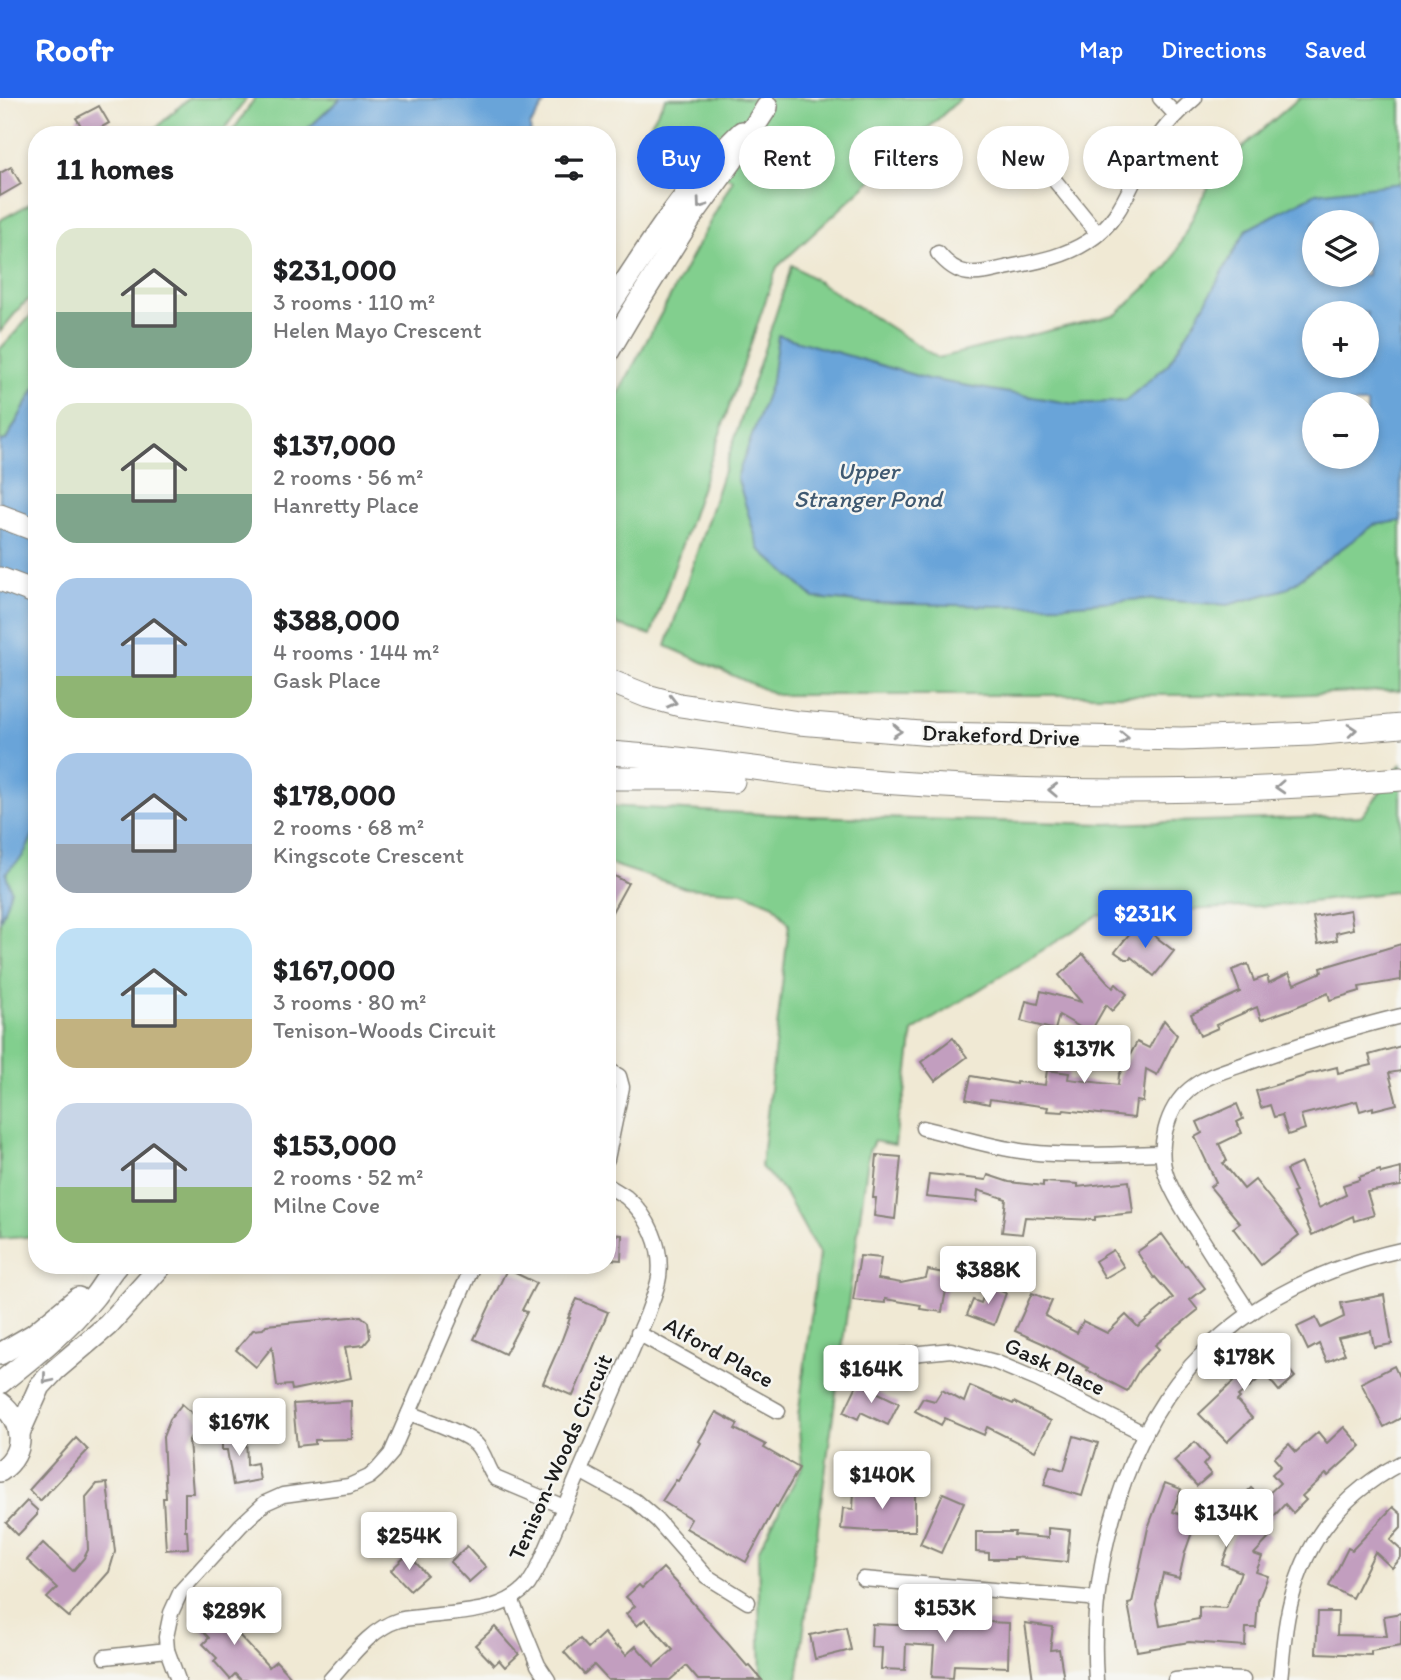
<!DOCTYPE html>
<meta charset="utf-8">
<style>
:root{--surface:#fff;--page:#f2f2f2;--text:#202124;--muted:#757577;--accent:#2563eb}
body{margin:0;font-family:Itim,sans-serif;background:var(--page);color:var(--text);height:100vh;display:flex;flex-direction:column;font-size:26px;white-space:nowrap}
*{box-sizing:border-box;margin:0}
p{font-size:23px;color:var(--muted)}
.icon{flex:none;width:38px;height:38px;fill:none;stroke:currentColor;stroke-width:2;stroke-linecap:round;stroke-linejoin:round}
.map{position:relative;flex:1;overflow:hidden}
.drawer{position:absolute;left:28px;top:28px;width:588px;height:1148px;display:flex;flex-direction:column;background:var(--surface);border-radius:28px;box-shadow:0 4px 10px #0003}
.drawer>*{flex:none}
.banner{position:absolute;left:637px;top:28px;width:658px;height:63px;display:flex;gap:14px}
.buttons{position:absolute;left:1302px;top:112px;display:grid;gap:14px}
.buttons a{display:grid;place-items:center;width:77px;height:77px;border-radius:50%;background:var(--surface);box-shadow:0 4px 10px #0003;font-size:35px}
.price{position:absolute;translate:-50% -60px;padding:0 16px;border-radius:7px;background:#fff;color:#222;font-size:23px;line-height:46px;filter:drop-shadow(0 2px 4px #0008)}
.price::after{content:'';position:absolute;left:50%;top:42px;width:21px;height:16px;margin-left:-10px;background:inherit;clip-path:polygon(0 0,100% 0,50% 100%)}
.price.selected{background:var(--accent);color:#fff}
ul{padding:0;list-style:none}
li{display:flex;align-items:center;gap:21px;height:175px;padding:0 28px}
li span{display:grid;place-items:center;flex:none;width:196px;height:140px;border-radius:21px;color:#555}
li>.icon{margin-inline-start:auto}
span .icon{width:84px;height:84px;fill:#fffc;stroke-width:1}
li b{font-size:30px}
h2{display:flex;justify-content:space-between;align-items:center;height:84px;padding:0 28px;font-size:30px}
.pill{padding:0 24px;border-radius:32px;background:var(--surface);box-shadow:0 4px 10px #0003;font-size:24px;line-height:63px}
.pill.selected{background:var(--accent);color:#fff}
header{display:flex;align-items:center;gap:42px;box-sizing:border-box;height:98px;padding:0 35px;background:var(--accent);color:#fff}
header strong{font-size:33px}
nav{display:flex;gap:38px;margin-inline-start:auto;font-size:24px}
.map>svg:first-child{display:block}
.green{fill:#82cf8e;stroke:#4f7655;stroke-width:2;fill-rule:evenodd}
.water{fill:#69a4d9;stroke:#42607a;stroke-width:2;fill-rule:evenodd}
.building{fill:#c29ebf}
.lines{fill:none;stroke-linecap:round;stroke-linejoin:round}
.minor-casing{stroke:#868278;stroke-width:17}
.primary-casing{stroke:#868278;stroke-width:24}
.trunk-casing{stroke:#868278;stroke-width:25}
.minor{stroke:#fff;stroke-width:14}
.primary{stroke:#fff;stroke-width:21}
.trunk{stroke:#fff;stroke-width:23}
.oneway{stroke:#999}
.labels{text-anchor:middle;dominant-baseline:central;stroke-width:5;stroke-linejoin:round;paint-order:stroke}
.street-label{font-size:23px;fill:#1c1c1c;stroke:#f6f6f2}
.water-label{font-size:24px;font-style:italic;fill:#3f5971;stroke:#f6f6f2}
</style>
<header>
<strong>Roofr</strong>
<nav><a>Map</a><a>Directions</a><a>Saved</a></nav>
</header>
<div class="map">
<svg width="1401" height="1582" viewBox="0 0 1401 1582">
<rect width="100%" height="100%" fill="#f6f6f2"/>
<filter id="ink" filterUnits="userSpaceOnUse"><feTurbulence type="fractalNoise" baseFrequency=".0143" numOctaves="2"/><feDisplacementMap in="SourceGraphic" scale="14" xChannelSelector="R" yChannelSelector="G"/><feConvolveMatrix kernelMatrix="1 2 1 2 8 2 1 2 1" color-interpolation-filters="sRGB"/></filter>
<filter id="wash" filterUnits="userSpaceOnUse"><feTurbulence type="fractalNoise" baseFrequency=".00686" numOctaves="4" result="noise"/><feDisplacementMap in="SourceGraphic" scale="28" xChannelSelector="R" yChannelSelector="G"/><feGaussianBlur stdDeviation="1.57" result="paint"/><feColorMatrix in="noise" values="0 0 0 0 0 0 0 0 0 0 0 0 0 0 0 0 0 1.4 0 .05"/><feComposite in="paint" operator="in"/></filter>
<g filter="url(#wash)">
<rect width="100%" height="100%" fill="#f0e9d4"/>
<g class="green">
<path d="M189 0H247L220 37H148Z"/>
<path d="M255 0H341L301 37H230Z"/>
<path d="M666 0H961L777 169 651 537 617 527 607 510V317L733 81 640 44Z"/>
<path d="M1299 0H1401V592L1285 597H777L666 548 792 167 938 260 1117 216 1169 168 1216 72ZM1314 124H1367V177H1314ZM1314 215H1367V268H1314ZM1314 306H1367V359H1314Z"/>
<path d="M37 102V195L21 208 0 234V122Z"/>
<path d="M37 211V287L6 342 0 343V251Z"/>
<path d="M0 517 37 531V1138L0 1141Z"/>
<path d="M1401 666V793L1295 806 1099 817 913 933 905 996 898 1020 895 1047 874 1043 869 1053 797 1582H761L758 1453 802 1369 798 1319 819 1156 784 1093 761 1069 789 826 774 807 743 794 685 790 607 765V708L804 718 1106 726 1362 718Z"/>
</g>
<g class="water">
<path d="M341 0H549L546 3 530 28 531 37H301Z"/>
<path d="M1401 85V423L1374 427 1286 491 1228 507 1144 501 1065 507 994 508 868 505 814 500 759 451 737 379 772 282 778 237 928 281 1074 306 1125 303 1168 266 1198 218 1246 132 1316 95ZM1314 124H1367V177H1314ZM1314 215H1367V268H1314ZM1367 306V359H1314V306Z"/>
<path d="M37 287V726C33 737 29 749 22 759 17 766 10 768 6 776L11 792 0 824V343L6 342Z"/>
</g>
<g id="blocks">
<g class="building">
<path d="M99 8 109 25 98 31 102 37H62L80 26 76 20Z"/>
<path d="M11 69 21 86 0 98V75Z"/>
<path d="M607 774 628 785 607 823Z"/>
<path d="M1350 812 1353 831 1336 835 1337 842 1318 846 1313 819Z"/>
<path d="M1138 825 1174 853 1154 878 1131 859 1130 861H1125L1115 854Z"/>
<path d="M1401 846V882L1359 889 1360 893 1330 902 1328 895 1289 912 1261 922 1257 909 1216 927 1218 930 1200 938 1191 916 1240 894 1232 872 1248 866 1254 883 1267 878 1269 885 1289 875 1294 886 1322 874 1321 870Z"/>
<path d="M1083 856 1113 890 1116 886 1127 896 1112 913 1106 907 1090 935 1059 917 1055 932 1021 923 1026 903 1038 906 1041 893 1081 904 1059 877Z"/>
<path d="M1164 922 1177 937 1157 977 1146 971 1143 1004 1136 1003 1134 1020 1064 1012 1063 1014 1047 1013 1048 1009 990 1001 989 1006 966 1001 971 978 1016 986V984L1045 987 1047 972 1069 975 1068 981 1118 987 1119 977 1137 944 1149 950Z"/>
<path d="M953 940 967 959 935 983 921 964Z"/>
<path d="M1401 948V973L1389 975 1397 1006 1373 1012V1009L1360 1013 1357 1003 1301 1017 1305 1031 1288 1037 1282 1017 1274 1019 1270 1007 1261 1010 1256 993 1305 978V977L1337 969 1338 975 1372 967 1369 957Z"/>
<path d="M1237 1006 1243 1021 1237 1024 1242 1035 1219 1046 1227 1063 1223 1065 1244 1091 1255 1082 1299 1137 1261 1167 1233 1130 1240 1125 1210 1089 1216 1084 1195 1039 1202 1035 1197 1024Z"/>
<path d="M877 1057 901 1059 895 1121 874 1118 876 1100H873Z"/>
<path d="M1301 1065 1319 1110 1346 1097 1343 1087 1359 1082V1079L1380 1072 1381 1075 1401 1070V1088L1367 1094 1374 1117 1354 1123 1353 1118 1312 1137 1293 1095 1296 1094 1286 1072Z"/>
<path d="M929 1076 986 1082 988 1077 1009 1084 1043 1088V1084L1078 1086V1089L1129 1083 1133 1115 1095 1119V1122L1025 1119 1022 1136 1002 1134 1006 1101 978 1092 977 1104 926 1099Z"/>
<path d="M607 1136 622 1137 621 1162 607 1161Z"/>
<path d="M1162 1136 1185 1168 1187 1167 1205 1190 1190 1202 1198 1212 1155 1247 1159 1251 1139 1272 1127 1293 1087 1272 1088 1270 1042 1245 1015 1233 1032 1195 1052 1203 1045 1218 1077 1235 1083 1223 1107 1235 1126 1217 1138 1229 1173 1200 1155 1179 1154 1180 1137 1154Z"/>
<path d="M1113 1152 1124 1169 1105 1180 1095 1163Z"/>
<path d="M860 1158 881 1160 878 1181 901 1185 926 1180 928 1172 949 1176 942 1214 920 1211 921 1207 885 1201V1205L853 1202Z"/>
<path d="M507 1171 536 1185 522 1212 527 1214 505 1256 474 1241Z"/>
<path d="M987 1188 1006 1195 994 1227 967 1217 973 1202 981 1205Z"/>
<path d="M1384 1197 1392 1246 1374 1249 1371 1233 1338 1240 1345 1256 1327 1264 1319 1246 1308 1252 1297 1229 1316 1220 1321 1230 1344 1219 1341 1205Z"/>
<path d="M577 1201 608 1214 573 1298 543 1285 559 1249 570 1220H568Z"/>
<path d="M361 1218 368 1224 370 1240 364 1247 345 1249 351 1280 292 1292 291 1287 277 1288 272 1249 256 1269 236 1252 253 1232 263 1231 266 1227Z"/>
<path d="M1268 1247 1295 1279 1279 1293 1265 1276 1238 1298 1240 1300 1237 1303 1252 1320 1227 1344 1199 1316 1236 1281 1232 1277Z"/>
<path d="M1394 1268 1401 1283V1320L1384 1329 1361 1285Z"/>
<path d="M858 1285 899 1305 888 1327 861 1314 858 1321 844 1314Z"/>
<path d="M970 1288 1013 1306 1014 1304 1051 1323 1035 1353 987 1329 984 1337 945 1320 941 1327 915 1313 923 1300 935 1303 942 1292 964 1304Z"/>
<path d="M351 1303 352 1341 315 1342V1346L297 1348 293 1306Z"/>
<path d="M182 1306 202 1324 193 1334 189 1342 193 1395H185V1433H187L188 1450 166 1452 163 1400H166L163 1339 170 1321Z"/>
<path d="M716 1314 738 1326 735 1331 766 1347 764 1350 799 1370 777 1409 776 1408 746 1464 686 1430 691 1421 662 1403 676 1382 678 1383 701 1345 699 1343Z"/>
<path d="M1344 1329 1361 1348 1328 1378 1326 1376 1302 1398 1306 1402 1293 1415 1285 1406 1262 1431 1271 1438 1254 1456 1262 1459 1256 1474 1268 1478 1258 1503 1256 1530H1246L1245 1548 1189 1544 1137 1553 1128 1506 1132 1505 1148 1430 1165 1385 1181 1391 1173 1414 1196 1423 1185 1454 1179 1480 1163 1476 1156 1506 1160 1528 1199 1521V1509L1226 1510 1241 1474 1222 1466 1237 1429 1231 1423 1244 1409 1238 1403 1251 1390 1263 1401 1280 1385 1272 1376 1281 1368 1274 1360 1289 1346 1296 1354 1318 1334 1327 1345Z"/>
<path d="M222 1334H246L247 1367 257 1365 260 1382 233 1387 227 1352H222Z"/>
<path d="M1074 1338 1098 1345 1082 1398 1044 1387 1050 1368 1064 1372Z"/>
<path d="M76 1340 88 1352 40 1403 29 1392Z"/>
<path d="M1195 1344 1209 1360 1203 1367 1211 1376 1197 1388 1174 1363Z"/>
<path d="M107 1385 115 1454 109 1474 69 1519 47 1500 57 1490 27 1462 43 1445 73 1473 84 1460 88 1452 86 1399 97 1386Z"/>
<path d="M879 1390 915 1391V1433H871L841 1431 843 1410 853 1411 854 1394 879 1395Z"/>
<path d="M943 1395 964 1404 941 1455 920 1446Z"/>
<path d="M27 1403 37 1412V1417L18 1437 6 1425Z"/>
<path d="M1393 1409 1401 1416V1430L1390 1442 1401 1452V1460L1392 1470 1375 1454 1352 1500 1329 1488 1348 1450 1352 1452Z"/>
<path d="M1048 1430 1070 1432 1067 1464 1014 1459V1461H989V1455L976 1454V1434H1015L1014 1437 1048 1440Z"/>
<path d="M467 1448 486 1469 469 1484 450 1464Z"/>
<path d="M408 1456 427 1477 410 1492 391 1472Z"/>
<path d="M663 1470 680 1488 679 1489 748 1569 750 1568 762 1582H698L686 1568 670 1582H608L594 1567 584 1576 564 1554 580 1541 588 1550 604 1535 617 1550 618 1548 626 1557 636 1548 654 1568 673 1552 645 1521 637 1528 626 1516 635 1508 626 1499 639 1487 642 1490Z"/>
<path d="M216 1498 230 1514 223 1520 269 1569 276 1563 294 1582H241L235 1576 230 1581 214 1563 217 1560 203 1546 209 1540 191 1520Z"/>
<path d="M1318 1514H1338L1337 1537 1387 1538 1384 1518 1401 1515V1548L1371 1553V1557L1316 1555Z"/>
<path d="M922 1517 943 1518 942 1522 1009 1525 1008 1569 954 1567 953 1580 932 1579 934 1548 906 1546 905 1572 881 1571 882 1550 871 1549 872 1526 921 1528Z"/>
<path d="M1025 1525 1053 1529 1050 1552 1059 1551 1064 1582H1033Z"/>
<path d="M495 1529 519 1556 505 1569 499 1562 494 1567 475 1547Z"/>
<path d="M846 1529 851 1552 815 1561 810 1537Z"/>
</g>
</g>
</g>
<g filter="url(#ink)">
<use href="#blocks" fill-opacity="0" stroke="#868278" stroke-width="2"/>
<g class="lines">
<defs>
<g id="minor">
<path d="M1160 0 1175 16"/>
<path d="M1035 58 1098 136"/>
<path d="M938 155C959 181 975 177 1005 170 1033 164 1062 160 1087 144 1120 124 1129 89 1147 57 1159 34 1175 17 1195 0"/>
<path d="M607 971 619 978 622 989 607 1061"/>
<path d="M923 1030C957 1038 992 1050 1028 1054 1072 1059 1117 1056 1162 1055"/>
<path d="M1250 1216C1232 1189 1215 1162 1198 1135 1187 1117 1174 1099 1167 1079 1156 1051 1166 1011 1190 991 1208 976 1231 971 1253 963 1301 946 1351 930 1401 918"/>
<path d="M638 1235 778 1313"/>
<path d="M902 1257 951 1252 995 1264 1038 1282 1145 1336"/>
<path d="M409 1315C425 1321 465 1335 476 1346 485 1355 487 1370 495 1380L564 1409"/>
<path d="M580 1373 635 1403 657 1422 706 1478 748 1504"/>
<path d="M863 1481 1088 1500 1097 1503"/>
<path d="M511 1501 538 1567 548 1582"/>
<path d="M105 1559 167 1552"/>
<path d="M178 1582 167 1552 166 1539 171 1515 181 1493 241 1427 265 1405 283 1397 349 1388 369 1379 377 1372 391 1356 473 1167"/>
<path d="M330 1582C350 1560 370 1531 399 1522 406 1520 414 1520 421 1519 456 1514 503 1516 528 1487 532 1481 536 1474 539 1468L647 1217C651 1205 657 1192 659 1179 663 1150 649 1118 626 1099 620 1095 613 1091 607 1087"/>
<path d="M1096 1582C1088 1470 1123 1333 1205 1253 1258 1200 1329 1168 1401 1152"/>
<path d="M1175 1582 1194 1580 1243 1582"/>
<path d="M1280 1582C1283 1552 1285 1521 1294 1492 1311 1434 1349 1392 1401 1365"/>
</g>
<g id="primary">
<path d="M607 212C647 150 688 85 742 34"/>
<path d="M607 256 630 217 692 118 732 63 767 9"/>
<path d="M0 1256 33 1237 78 1200"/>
<path d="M0 1285C33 1259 67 1232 94 1199 102 1189 108 1177 117 1167"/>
<path d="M0 1305C24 1323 27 1355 0 1373"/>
<path d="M19 1335 40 1288 55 1272 108 1227 162 1167"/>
</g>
<g id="trunk">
<path d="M0 418 37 432"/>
<path d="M0 481 37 495"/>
<path d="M607 582 647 598 680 607 799 625 933 636 1182 641 1311 636 1401 628"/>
<path d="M607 655C687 659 765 673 845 681 1030 697 1216 697 1401 681"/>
<path d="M607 680H691L733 683"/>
</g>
</defs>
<use href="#minor" class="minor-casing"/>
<use href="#primary" class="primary-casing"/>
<use href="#trunk" class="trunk-casing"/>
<use href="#minor" class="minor"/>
<use href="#primary" class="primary"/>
<use href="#trunk" class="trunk"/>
</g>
<defs><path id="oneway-chevron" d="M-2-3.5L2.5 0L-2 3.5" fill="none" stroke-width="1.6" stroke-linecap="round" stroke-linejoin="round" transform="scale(1.75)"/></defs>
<g class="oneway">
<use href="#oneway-chevron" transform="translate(701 106) rotate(126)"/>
<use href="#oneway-chevron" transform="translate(672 604) rotate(14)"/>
<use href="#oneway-chevron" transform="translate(1352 632) rotate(-5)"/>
<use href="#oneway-chevron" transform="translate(897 633) rotate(5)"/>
<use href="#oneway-chevron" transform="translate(1124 640) rotate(1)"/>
<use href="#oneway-chevron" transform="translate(1280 689) rotate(177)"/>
<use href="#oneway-chevron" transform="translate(1053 692) rotate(-178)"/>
<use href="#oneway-chevron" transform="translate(47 1281) rotate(130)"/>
</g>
</g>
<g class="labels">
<g class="street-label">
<text transform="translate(1001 637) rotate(2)">Drakeford Drive</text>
<text transform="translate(719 1254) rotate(29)">Alford Place</text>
<text transform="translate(1055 1268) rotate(25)">Gask Place</text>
<text transform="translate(560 1359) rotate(-66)">Tenison-Woods Circuit</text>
</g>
<g class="water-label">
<text x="868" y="372">Upper<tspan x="868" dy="28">Stranger Pond</tspan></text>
</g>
</g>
</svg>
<div class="buttons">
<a><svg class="icon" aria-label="layers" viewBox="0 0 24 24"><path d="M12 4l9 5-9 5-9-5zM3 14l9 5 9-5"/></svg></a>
<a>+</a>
<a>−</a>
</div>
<b class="price selected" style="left:1145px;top:852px">$231K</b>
<b class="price" style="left:1084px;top:987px">$137K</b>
<b class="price" style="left:988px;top:1208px">$388K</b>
<b class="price" style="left:1244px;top:1295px">$178K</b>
<b class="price" style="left:871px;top:1307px">$164K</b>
<b class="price" style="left:239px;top:1360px">$167K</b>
<b class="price" style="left:882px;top:1413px">$140K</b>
<b class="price" style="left:1226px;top:1451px">$134K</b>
<b class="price" style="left:409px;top:1474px">$254K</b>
<b class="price" style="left:945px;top:1546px">$153K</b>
<b class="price" style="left:234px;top:1549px">$289K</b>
<div class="banner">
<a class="pill selected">Buy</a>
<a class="pill">Rent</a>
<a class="pill">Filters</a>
<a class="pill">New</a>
<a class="pill">Apartment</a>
</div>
<section class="drawer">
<h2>11 homes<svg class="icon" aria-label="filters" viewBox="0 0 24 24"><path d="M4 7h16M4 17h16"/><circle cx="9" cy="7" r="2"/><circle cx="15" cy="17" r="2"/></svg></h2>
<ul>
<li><span style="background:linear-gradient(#dfe7d0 60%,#7fa58c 0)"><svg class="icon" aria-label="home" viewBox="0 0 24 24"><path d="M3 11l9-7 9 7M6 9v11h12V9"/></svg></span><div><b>$231,000</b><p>3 rooms · 110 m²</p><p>Helen Mayo Crescent</p></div></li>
<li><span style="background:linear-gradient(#dfe7d0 65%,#7fa58c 0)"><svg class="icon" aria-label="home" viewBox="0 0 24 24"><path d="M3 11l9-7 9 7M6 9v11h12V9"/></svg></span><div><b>$137,000</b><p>2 rooms · 56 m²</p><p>Hanretty Place</p></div></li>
<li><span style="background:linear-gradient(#a9c7e8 70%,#8fb573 0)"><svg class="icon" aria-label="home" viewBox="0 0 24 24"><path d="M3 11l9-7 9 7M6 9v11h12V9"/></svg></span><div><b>$388,000</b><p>4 rooms · 144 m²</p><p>Gask Place</p></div></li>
<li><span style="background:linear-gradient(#a9c7e8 65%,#9aa5b1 0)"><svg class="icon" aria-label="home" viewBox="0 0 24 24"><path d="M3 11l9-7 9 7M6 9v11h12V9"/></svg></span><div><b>$178,000</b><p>2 rooms · 68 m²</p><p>Kingscote Crescent</p></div></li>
<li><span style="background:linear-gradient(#bfe0f5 65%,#c2b280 0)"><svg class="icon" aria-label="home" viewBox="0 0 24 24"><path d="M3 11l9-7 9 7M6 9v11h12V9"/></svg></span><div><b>$167,000</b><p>3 rooms · 80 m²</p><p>Tenison-Woods Circuit</p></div></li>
<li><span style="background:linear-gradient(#c9d6e8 60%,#8fb573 0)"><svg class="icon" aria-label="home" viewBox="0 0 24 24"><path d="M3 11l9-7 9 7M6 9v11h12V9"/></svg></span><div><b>$153,000</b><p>2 rooms · 52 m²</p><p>Milne Cove</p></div></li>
</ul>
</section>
</div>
